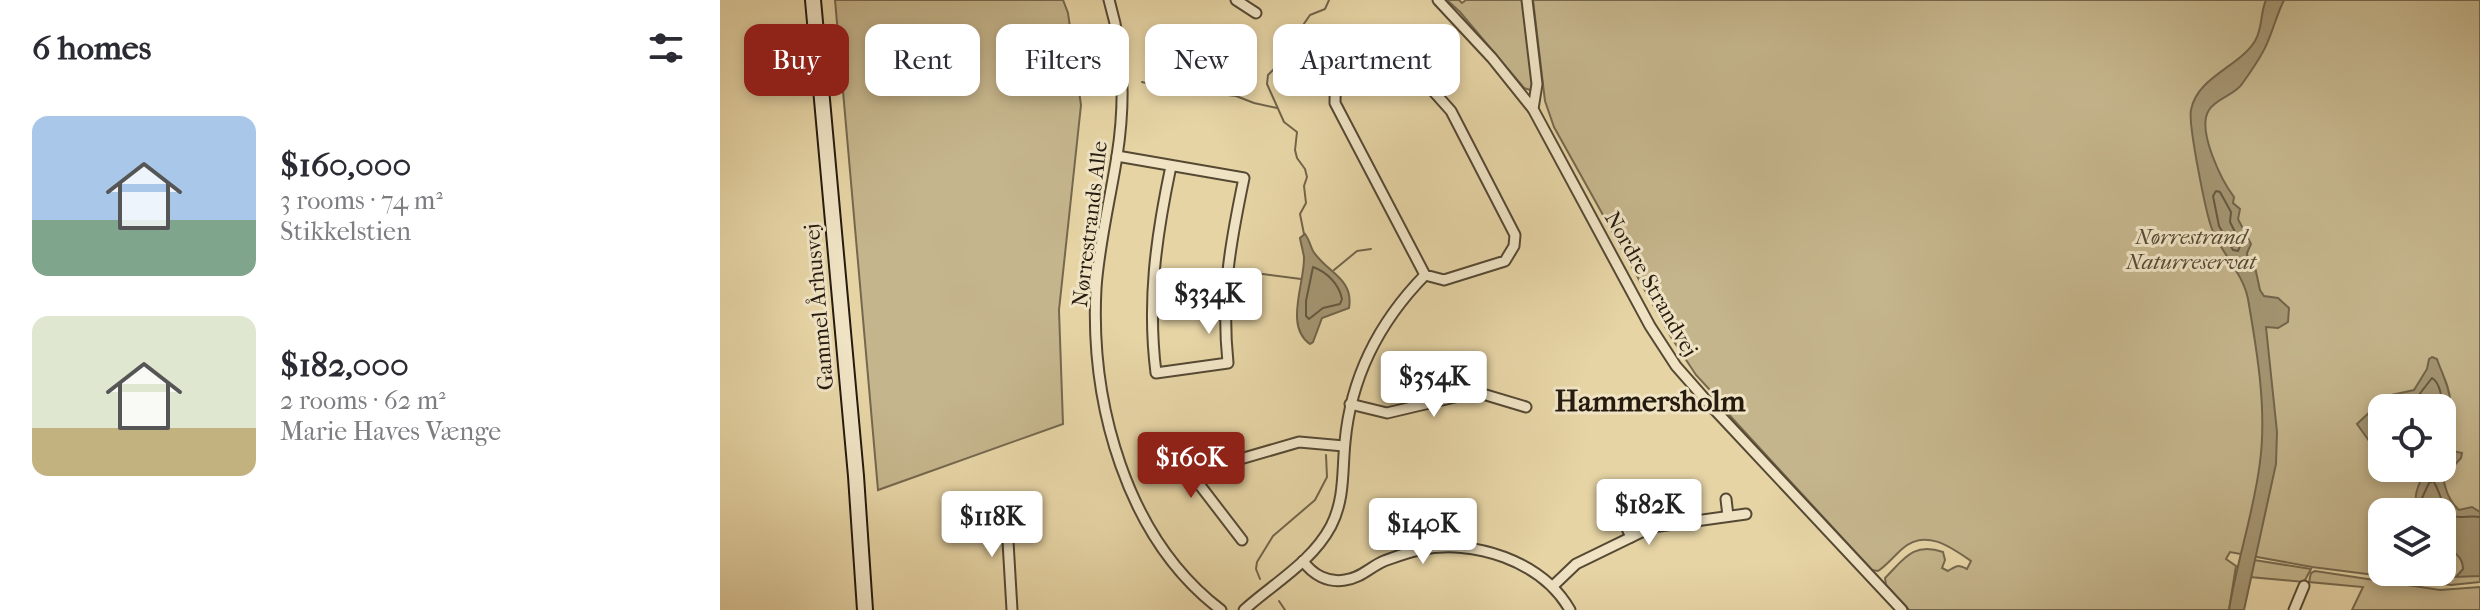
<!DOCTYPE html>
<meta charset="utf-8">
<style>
:root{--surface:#fff;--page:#f2f2f3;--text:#2b2b33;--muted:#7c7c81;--accent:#8f2418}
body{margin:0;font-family:"IM FELL French Canon",serif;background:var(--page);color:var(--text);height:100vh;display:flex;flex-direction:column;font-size:30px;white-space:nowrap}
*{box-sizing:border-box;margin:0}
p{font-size:26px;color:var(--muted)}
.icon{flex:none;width:44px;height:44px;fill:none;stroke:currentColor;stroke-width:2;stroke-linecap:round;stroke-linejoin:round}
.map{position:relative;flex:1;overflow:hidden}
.sheet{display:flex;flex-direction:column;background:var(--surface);width:720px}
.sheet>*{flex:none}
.hud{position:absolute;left:24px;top:24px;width:760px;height:72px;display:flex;gap:16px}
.tools{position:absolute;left:1648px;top:394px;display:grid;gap:16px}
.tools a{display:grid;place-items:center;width:88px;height:88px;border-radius:16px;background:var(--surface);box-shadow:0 4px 12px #0003;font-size:40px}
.price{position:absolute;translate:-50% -68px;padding:0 18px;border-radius:8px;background:#fff;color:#222;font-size:26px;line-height:52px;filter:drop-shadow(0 2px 4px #0008)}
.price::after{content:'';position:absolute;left:50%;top:48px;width:24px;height:18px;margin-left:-12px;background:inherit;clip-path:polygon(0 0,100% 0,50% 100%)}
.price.current{background:var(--accent);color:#fff}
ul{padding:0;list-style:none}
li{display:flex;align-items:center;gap:24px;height:200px;padding:0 32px}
li span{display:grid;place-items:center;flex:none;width:224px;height:160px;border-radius:16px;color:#555}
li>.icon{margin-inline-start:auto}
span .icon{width:96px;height:96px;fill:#fffc;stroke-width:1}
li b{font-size:34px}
h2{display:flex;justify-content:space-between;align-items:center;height:96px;padding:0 32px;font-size:34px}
.chip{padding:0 28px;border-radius:16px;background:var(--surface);box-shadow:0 4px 12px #0003;font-size:28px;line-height:72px}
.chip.current{background:var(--accent);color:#fff}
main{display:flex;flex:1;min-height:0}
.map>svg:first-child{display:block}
.green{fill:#c5b58c;stroke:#75684e;stroke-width:2;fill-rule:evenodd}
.water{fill:#a49572;stroke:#71644a;stroke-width:2}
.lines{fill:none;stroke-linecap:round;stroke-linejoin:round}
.shore{stroke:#645840;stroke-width:2}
.stream{stroke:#71644a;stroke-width:2}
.street-casing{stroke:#554934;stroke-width:13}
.secondary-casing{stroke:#251b0f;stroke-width:18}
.street{stroke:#efe3c4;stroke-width:9}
.secondary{stroke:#efe3c4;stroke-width:14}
.labels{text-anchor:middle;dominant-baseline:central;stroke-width:6;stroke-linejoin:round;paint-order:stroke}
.street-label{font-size:22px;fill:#251b0f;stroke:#efe3c4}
.park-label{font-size:22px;font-style:italic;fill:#554934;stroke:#efe3c4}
.district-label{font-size:30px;font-weight:bold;fill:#251b0f;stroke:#efe3c4}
</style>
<main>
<section class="sheet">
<h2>6 homes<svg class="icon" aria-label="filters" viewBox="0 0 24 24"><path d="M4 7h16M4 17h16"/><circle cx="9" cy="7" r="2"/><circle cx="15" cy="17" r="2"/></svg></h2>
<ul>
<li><span style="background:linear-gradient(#a9c7e8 65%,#7fa58c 0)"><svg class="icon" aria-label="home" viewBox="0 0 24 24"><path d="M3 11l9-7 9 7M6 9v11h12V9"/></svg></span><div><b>$160,000</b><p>3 rooms · 74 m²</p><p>Stikkelstien</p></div></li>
<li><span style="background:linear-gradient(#dfe7d0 70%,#c2b280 0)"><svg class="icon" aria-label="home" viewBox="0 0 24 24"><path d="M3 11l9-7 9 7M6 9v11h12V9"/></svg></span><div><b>$182,000</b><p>2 rooms · 62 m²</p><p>Marie Haves Vænge</p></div></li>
</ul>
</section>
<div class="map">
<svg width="1760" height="610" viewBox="0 0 1760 610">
<rect width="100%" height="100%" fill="#e6d4a5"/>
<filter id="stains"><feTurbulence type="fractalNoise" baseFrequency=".0025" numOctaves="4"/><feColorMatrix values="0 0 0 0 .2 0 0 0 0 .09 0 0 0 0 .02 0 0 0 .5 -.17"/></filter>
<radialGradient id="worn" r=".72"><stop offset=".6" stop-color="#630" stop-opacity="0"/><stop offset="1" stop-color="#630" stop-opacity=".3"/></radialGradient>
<g class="green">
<path d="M115 0H343L348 13 361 105 339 310 343 424 158 490Z"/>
<path d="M727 0H739L742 3 746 0H804L814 82 810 90 804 88 740 12Z"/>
<path d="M813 0H1760V582L1731 585 1710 582 1592 567 1510 552 1506 559 1516 566 1509 610H1189L1166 585 1165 578C1184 559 1193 542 1223 552L1225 560 1222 568 1228 571C1236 566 1237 564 1247 569L1251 561C1231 547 1205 528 1182 549 1174 556 1167 565 1158 571L1152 570 1012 418 1001 402 976 375 951 337 834 127 825 101ZM1662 408H1722V468H1662ZM1662 512H1722V572H1662Z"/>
<path d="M1534 560 1591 569 1584 582 1530 577Z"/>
<path d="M1595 571 1720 590 1760 587V610H1632L1643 587 1589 582 1591 573Z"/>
</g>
<g class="water">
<path d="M1546 0H1564C1557 14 1554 27 1548 41 1543 55 1531 71 1522 84 1515 95 1496 98 1489 110 1476 130 1502 181 1514 197L1513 203 1520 209 1518 219 1531 244 1527 253 1528 262 1535 267 1540 290 1544 296 1558 298 1569 308 1568 322 1558 328 1546 327 1557 432 1556 464 1524 610H1509C1517 560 1534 512 1540 462 1547 409 1537 351 1528 299 1523 273 1501 253 1492 229 1486 214 1468 124 1471 110 1477 77 1519 67 1535 41 1543 28 1540 13 1546 0Z"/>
<path d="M585 234C589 239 590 245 593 251 607 273 634 278 629 308L602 318 593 342 590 344C564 326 585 283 584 257 583 251 581 244 580 238Z"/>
<path d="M1712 357 1717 359C1721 372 1731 389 1730 403 1729 419 1723 433 1724 449L1742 453 1741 458 1723 478C1726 491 1729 501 1739 510L1752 507 1760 512V576L1736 577 1743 569C1743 556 1733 551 1722 546V512H1700C1690 496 1700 484 1706 468H1722V408H1662V446L1652 445 1637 424 1667 396 1694 390 1707 369 1709 359Z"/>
</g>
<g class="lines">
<g class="shore">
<path d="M1496 191 1500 192 1511 212 1510 222 1521 244 1518 251 1513 250 1499 226 1493 196Z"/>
<path d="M593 267C607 272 619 284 622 299L620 304 603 308 589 319 586 316V301Z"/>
<path d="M1665 408 1673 402 1698 396 1712 378C1720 383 1723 399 1721 408"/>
<path d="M1706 512 1702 498 1709 483 1713 481C1721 490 1722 517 1740 517 1747 517 1753 516 1760 517"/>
</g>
<g class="stream">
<path d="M422 82C431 85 434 81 442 80 459 79 460 90 481 84L500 94 516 96 534 103 557 108"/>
<path d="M584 234 580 214 586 203 584 186 587 177 585 169 577 158 575 150 577 132 564 122 547 84 548 75 555 68V52L563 42 579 31 590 15 605 9 609 0"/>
<path d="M614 270 637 251 651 249"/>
<path d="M527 272 581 279"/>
<path d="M540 579 536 569 537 562 553 536 595 500 607 477 606 455"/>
<path d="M559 601 565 610"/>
</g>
<defs>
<g id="street">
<path d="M389 0C404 50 405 105 397 156 390 200 379 244 376 288 370 403 406 538 501 610"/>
<path d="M516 0 536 13"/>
<path d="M718 0 772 58 813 109"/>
<path d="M807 0 817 84 813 109 930 326 956 366 993 408 1182 610"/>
<path d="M652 49 669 50 690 65 731 111 795 235 794 246 785 261 724 280 705 275 615 103C615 70 621 60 652 49Z"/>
<path d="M397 156 524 178C510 245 501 294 508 363L436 373C427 301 436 237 451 166"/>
<path d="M630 404 667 413 756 392 806 407"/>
<path d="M446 441 522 540"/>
<path d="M472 473 579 442 624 446"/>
<path d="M1006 499 1008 516"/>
<path d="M286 507 292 610"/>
<path d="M897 507 911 537"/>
<path d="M583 561C593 575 608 583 625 580 641 578 650 567 664 561 675 557 688 552 699 550 753 538 822 561 850 610"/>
<path d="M833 586 856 564 932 527 1026 514"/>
<path d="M524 610C554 583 592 562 611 526 625 499 622 471 625 442 631 376 659 322 705 275"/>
<path d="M1574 610 1584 586"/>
</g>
<path id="secondary" d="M93 0 136 476 145 610"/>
</defs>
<use href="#street" class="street-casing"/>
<use href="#secondary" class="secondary-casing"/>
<use href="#street" class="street"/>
<use href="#secondary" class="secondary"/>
</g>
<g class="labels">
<g class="street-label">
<text transform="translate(370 224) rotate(-83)">Nørrestrands Alle</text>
<text transform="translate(931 284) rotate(60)">Nordre Strandvej</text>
<text transform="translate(99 307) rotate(-95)">Gammel Århusvej</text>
</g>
<g class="park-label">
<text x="1471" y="237">Nørrestrand<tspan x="1471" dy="25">Naturreservat</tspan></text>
</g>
<g class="district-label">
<text x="930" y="401">Hammersholm</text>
</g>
</g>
<rect width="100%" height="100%" filter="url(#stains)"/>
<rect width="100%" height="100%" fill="url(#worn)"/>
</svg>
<div class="tools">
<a><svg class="icon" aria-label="locate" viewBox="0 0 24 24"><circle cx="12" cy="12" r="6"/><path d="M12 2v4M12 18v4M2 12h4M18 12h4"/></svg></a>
<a><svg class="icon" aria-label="layers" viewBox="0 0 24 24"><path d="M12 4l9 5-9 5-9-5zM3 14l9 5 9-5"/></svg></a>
</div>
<b class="price" style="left:489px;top:336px">$334K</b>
<b class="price" style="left:714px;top:419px">$354K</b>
<b class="price current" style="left:471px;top:500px">$160K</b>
<b class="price" style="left:929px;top:547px">$182K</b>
<b class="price" style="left:272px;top:559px">$118K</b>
<b class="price" style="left:703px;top:566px">$140K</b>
<div class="hud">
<a class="chip current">Buy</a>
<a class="chip">Rent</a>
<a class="chip">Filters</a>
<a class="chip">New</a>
<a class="chip">Apartment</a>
</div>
</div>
</main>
